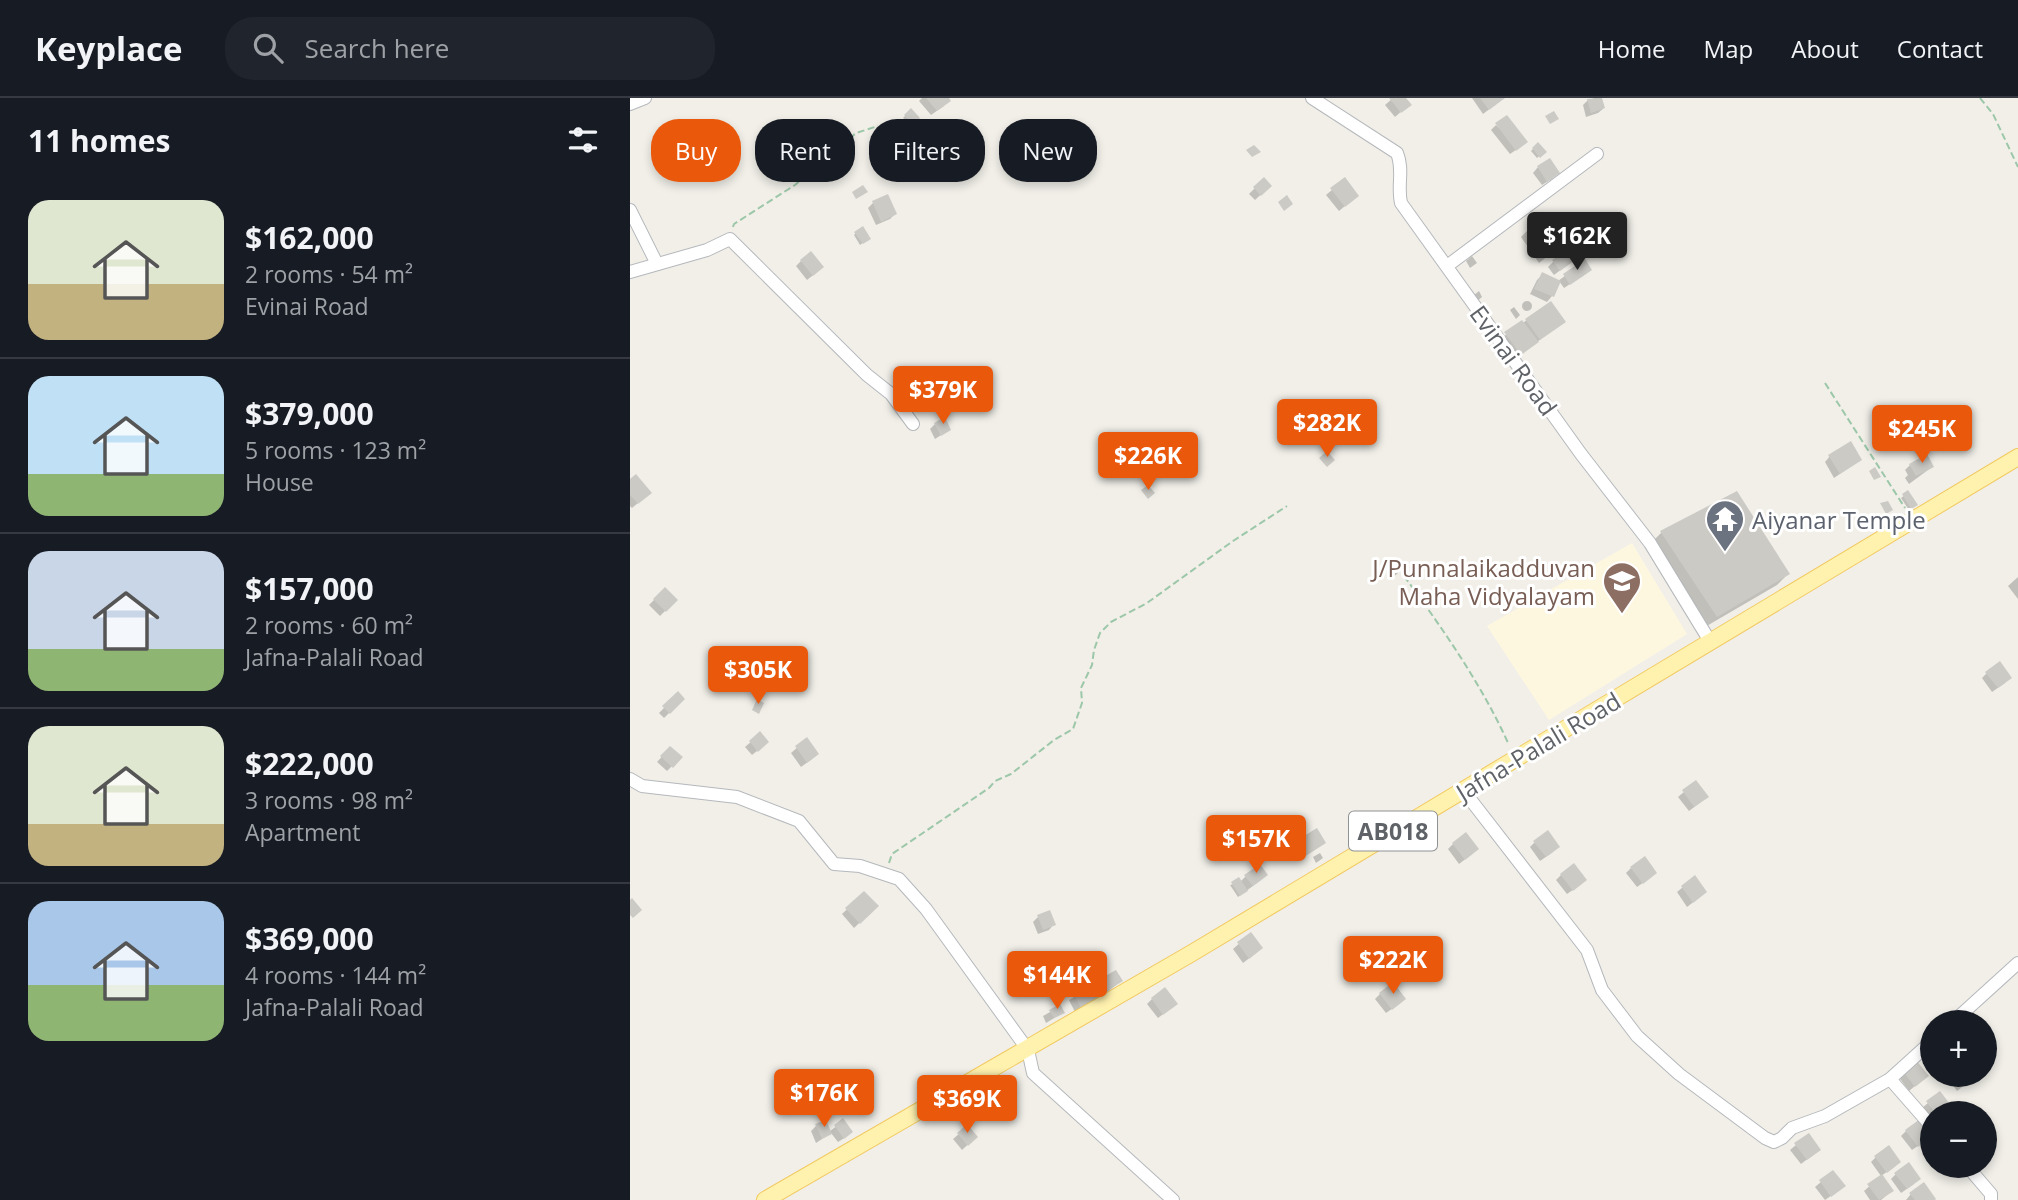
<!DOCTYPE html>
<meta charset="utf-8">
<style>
:root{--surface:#171b24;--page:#20242c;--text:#f1f3f6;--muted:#9ea1a6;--line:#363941;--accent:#ea580c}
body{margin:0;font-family:"Open Sans",sans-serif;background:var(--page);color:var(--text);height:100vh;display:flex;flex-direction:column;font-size:26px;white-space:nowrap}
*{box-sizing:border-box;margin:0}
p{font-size:23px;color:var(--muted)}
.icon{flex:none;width:38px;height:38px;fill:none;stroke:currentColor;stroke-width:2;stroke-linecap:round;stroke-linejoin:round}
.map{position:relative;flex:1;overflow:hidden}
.side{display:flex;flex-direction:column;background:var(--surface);width:630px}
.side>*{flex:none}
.banner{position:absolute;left:21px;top:21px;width:665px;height:63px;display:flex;gap:14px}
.fabs{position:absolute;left:1290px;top:912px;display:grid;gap:14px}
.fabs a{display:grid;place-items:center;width:77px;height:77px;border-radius:50%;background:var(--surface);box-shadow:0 4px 10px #0003;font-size:35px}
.price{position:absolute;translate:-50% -60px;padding:0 16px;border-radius:7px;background:var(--accent);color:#fff;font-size:23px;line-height:46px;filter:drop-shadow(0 2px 4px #0008)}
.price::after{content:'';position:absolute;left:50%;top:42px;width:21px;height:16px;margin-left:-10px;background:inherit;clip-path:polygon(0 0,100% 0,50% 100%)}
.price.selected{background:#222;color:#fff}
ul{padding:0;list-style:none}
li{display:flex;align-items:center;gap:21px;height:175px;padding:0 28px}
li+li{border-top:2px solid var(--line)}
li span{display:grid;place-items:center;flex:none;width:196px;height:140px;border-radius:21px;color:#555}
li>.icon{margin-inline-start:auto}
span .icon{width:84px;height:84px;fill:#fffc;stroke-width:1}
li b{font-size:30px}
h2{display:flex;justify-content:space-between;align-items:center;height:84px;padding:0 28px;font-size:30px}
.pill{padding:0 24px;border-radius:28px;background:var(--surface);box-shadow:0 4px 10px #0003;font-size:24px;line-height:63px}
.pill.selected{background:var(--accent);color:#fff}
header{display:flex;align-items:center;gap:42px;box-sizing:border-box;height:98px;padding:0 35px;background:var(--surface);border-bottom:2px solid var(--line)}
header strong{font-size:33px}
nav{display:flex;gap:38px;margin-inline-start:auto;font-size:24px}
.search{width:490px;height:63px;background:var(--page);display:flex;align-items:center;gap:18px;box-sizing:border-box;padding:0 24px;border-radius:28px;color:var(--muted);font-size:26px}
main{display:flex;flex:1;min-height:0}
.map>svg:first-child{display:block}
.commercial{fill:#fef7e0}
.shadow{fill:#0003}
.building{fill:#cccac5}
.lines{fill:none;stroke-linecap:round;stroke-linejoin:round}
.minor-casing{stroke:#b5b8bc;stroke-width:14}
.major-casing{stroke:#f2c960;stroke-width:18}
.path{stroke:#9cc7a9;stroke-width:2;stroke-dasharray:7 3.5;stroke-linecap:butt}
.minor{stroke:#fff;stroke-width:12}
.major{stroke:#fff2af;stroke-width:16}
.labels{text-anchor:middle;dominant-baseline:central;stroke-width:6;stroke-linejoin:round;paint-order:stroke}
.shield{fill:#fff;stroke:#8f9295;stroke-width:2}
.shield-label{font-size:23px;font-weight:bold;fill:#5f6368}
.street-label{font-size:24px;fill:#5f6368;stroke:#fff}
.worship-label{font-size:24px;fill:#5b616d;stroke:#fff;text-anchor:start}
.education-label{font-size:24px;fill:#785e54;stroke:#fff;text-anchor:end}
</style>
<header>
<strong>Keyplace</strong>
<div class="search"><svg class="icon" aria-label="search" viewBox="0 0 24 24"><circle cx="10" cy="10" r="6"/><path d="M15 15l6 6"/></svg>Search here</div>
<nav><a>Home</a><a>Map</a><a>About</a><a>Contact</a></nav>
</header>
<main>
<section class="side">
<h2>11 homes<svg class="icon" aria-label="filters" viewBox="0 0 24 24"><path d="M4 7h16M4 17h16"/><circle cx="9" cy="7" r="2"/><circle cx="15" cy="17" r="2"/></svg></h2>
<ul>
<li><span style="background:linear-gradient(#dfe7d0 60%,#c2b280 0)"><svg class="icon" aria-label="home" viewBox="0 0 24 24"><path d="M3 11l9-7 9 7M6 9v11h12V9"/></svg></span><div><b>$162,000</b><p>2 rooms · 54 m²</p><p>Evinai Road</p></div></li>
<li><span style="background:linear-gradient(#bfe0f5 70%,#8fb573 0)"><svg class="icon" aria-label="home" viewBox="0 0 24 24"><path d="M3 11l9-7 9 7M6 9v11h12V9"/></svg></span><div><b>$379,000</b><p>5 rooms · 123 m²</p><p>House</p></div></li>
<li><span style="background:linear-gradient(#c9d6e8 70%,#8fb573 0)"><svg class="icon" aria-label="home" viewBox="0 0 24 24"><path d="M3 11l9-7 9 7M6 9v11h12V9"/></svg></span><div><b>$157,000</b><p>2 rooms · 60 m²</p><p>Jafna-Palali Road</p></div></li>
<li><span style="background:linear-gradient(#dfe7d0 70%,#c2b280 0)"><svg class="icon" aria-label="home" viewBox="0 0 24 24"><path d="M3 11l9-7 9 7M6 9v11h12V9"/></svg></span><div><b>$222,000</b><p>3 rooms · 98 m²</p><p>Apartment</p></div></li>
<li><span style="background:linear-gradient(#a9c7e8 60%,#8fb573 0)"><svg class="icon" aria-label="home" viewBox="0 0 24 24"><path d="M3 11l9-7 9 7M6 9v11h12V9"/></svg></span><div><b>$369,000</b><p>4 rooms · 144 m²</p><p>Jafna-Palali Road</p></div></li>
</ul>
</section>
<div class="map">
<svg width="1388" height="1102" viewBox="0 0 1388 1102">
<rect width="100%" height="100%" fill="#f1efe8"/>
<path class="commercial" d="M1002 445 1057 536 919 622 857 528Z"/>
<g class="shadow">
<path d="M292 0H316L314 8 301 17 289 3Z"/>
<path d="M763 0H774V11L765 19 755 7Z"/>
<path d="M842 0H874L853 16Z"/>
<path d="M965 0H971L974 10 968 15 956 19 953 7 958 2Z"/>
<path d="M281 13 288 20 281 27 273 20Z"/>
<path d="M866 27 890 49 880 56 861 32Z"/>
<path d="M908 46 914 54 907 60 901 53Z"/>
<path d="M908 69 923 80 912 87 903 75Z"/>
<path d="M634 81 640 88 625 102 619 96Z"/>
<path d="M715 81 722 102 709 113 696 97Z"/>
<path d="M257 98 265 116 260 121 246 127 238 110 243 105Z"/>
<path d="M899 131 938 142 909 165 891 139Z"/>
<path d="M226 135 237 142 230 147 224 137Z"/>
<path d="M842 158 847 165 840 170 836 163Z"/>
<path d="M949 158 924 177 918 169 923 164Z"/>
<path d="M171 163 187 174 177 182 166 168Z"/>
<path d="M954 164V177L934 190 929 183 922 198 917 204 900 196 907 182 912 177 928 183Z"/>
<path d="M849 193 852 199 845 205 843 198Z"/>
<circle cx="897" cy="208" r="5"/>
<path d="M921 205 933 224 885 261 870 241Z"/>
<path d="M884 209 890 217 886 221 880 212Z"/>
<path d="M305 326 319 332 305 341 300 331Z"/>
<path d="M1200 358 1230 362 1204 380 1195 364Z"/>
<path d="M1280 367 1302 369 1279 386 1275 380 1278 377 1275 372Z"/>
<path d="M0 384 15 399 2 410 0 408Z"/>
<path d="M1106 395 1158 476 1147 487 1075 529 1020 446 1031 435Z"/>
<path d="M1278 395 1283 409 1279 412 1271 400Z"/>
<path d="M765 472 768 475 760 482 758 479Z"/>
<path d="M1388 479V501L1378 488Z"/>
<path d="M35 491 46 502 30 518 19 507Z"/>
<path d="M1357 575 1375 585 1362 594 1352 580Z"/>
<path d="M48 596 53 601 34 620 29 615Z"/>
<path d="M130 636 132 649 122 657 115 649Z"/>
<path d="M176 642 182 661 171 669 161 655Z"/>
<path d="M40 650 50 660 37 673 27 664Z"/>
<path d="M1066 684 1071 704 1059 713 1048 699Z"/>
<path d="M905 744 923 754 910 763 900 749Z"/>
<path d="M666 745H694L668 763 661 750Z"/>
<path d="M823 746 842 756 829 766 818 751Z"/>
<path d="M690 755 693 760 686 765 683 759Z"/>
<path d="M1001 770 1020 780 1007 789 996 775Z"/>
<path d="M931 777 950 787 937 796 926 782Z"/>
<path d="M616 778 631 782 608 799 600 787 610 784Z"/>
<path d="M1064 780 1070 799 1057 809 1047 794Z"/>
<path d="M234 795 247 808 224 830 212 816Z"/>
<path d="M408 819 424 826 419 832 408 836 403 824Z"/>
<path d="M620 836 626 855 613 865 603 851Z"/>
<path d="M491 883 465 903 445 914 439 902 469 884Z"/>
<path d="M750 896 769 906 756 915 745 901Z"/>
<path d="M522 901 540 911 528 920 517 906Z"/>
<path d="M429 909 431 916 416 925 413 918Z"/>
<path d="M1273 973 1291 983 1279 993 1268 978Z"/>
<path d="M1318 976H1343L1340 983 1327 993 1316 978Z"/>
<path d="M1310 995 1315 1015H1302V1023L1292 1010Z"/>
<path d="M213 1023 216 1039 208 1044 201 1035 186 1045 181 1033 186 1028 199 1034Z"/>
<path d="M337 1029 346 1039 332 1052 323 1041Z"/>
<path d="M1276 1033 1295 1043 1282 1052 1271 1038Z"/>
<path d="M1178 1037 1184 1056 1171 1066 1160 1052Z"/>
<path d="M1246 1059 1264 1069 1251 1078 1262 1093 1251 1102H1240L1234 1093 1251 1078 1241 1064Z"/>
<path d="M1203 1074 1208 1093 1195 1102 1185 1089Z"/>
<path d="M1266 1076 1284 1086 1271 1095 1261 1081Z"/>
<path d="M1281 1096 1303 1102H1276Z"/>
</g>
<g class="building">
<path d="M296 0H319L321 3 307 13Z"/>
<path d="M759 0H776L782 7 771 15Z"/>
<path d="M850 0H875L859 12Z"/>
<path d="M972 0 975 10 961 15 957 1Z"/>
<path d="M281 10 290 20 284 27 274 17Z"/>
<path d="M924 13 929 21 920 26 915 18Z"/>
<path d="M877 17 898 44 886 53 865 25Z"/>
<path d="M908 44 917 54 910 60 902 50Z"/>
<path d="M624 47 631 54 622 59 616 52Z"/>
<path d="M920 60 930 75 917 84 907 68Z"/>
<path d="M634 79 642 88 631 98 623 89Z"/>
<path d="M715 79 729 98 715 109 700 90Z"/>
<path d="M233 87 238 94 226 101 222 94Z"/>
<path d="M258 96 267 116 251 124 242 103Z"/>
<path d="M657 97 663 106 654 113 648 104Z"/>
<path d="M920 114 941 142 918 158 897 130Z"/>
<path d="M233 128 241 141 233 146 224 134Z"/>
<path d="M943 147 951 158 930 173 922 162Z"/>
<path d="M181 153 194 169 183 178 170 162Z"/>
<path d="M955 161 962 172 940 187 933 176Z"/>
<path d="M912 174 931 183 924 199 904 191Z"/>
<path d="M921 203 936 224 910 242 895 221Z"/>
<path d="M892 222 909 244 891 257 874 234Z"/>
<path d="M315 319 321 332 311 338 304 325Z"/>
<path d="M1221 343 1232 362 1210 376 1198 357Z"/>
<path d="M697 353 705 362 697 369 689 360Z"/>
<path d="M1297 356 1304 369 1286 378 1279 366Z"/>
<path d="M1245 369 1251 379 1244 382 1239 373Z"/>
<path d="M6 376 22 395 8 406 0 397V381Z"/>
<path d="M518 387 525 395 518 401 511 392Z"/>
<path d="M1278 392 1288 407 1281 411 1272 396Z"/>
<path d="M1107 393 1160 476 1087 519 1030 433Z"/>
<path d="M1258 403 1263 412 1256 416 1250 405Z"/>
<path d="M35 489 48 502 36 514 23 501Z"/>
<path d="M1370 563 1382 580 1368 590 1355 574Z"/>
<path d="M48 593 55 601 40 616 32 608Z"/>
<path d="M127 601 134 605 129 616 122 612Z"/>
<path d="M130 633 139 644 128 654 119 643Z"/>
<path d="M177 639 189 656 177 665 165 648Z"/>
<path d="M40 648 53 659 43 670 30 658Z"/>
<path d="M1066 682 1079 699 1064 709 1052 692Z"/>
<path d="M687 730 696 745 674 759 664 744Z"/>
<path d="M918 732 930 749 916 759 903 743Z"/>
<path d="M836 734 849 751 835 762 822 745Z"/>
<path d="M1015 758 1027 775 1013 786 1000 769Z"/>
<path d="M944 765 957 782 943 793 930 776Z"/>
<path d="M630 766 638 777 623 788 614 777Z"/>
<path d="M1065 777 1077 794 1063 805 1051 788Z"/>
<path d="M609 779 618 793 610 798 601 784Z"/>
<path d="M234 793 249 808 230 826 215 810Z"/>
<path d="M2 800 12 812 3 820 0 817V802Z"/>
<path d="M420 812 426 827 413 832 407 817Z"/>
<path d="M621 834 633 850 619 861 607 844Z"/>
<path d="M486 872 493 883 475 894 468 882Z"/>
<path d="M464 884 472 899 451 910 443 895Z"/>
<path d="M763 884 776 901 762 912 749 895Z"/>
<path d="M535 889 548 906 533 917 521 900Z"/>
<path d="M430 906 435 915 424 920 419 912Z"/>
<path d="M1286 962 1299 978 1285 989 1272 972Z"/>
<path d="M1323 976H1346L1347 978 1333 989Z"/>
<path d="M189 988 195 997 186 1003 180 994Z"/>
<path d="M1310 993 1323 1010 1316 1015H1305L1296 1003Z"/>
<path d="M213 1020 223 1034 214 1041 204 1027Z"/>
<path d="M1290 1021 1302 1038 1288 1049 1275 1032Z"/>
<path d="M196 1022 202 1036 192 1041 185 1026Z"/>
<path d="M337 1026 348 1039 338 1048 327 1035Z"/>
<path d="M1179 1035 1191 1052 1177 1062 1164 1045Z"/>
<path d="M1259 1047 1271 1064 1257 1075 1244 1058Z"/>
<path d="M1279 1064 1291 1081 1277 1091 1264 1075Z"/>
<path d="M1203 1072 1216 1088 1201 1099 1189 1082Z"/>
<path d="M1252 1076 1264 1093 1249 1102 1237 1086Z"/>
<path d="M1294 1084 1306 1101 1305 1102H1285L1279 1095Z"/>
</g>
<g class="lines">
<defs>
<g id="minor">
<path d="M682 0 767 55C774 72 767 87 771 105L951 356 1020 445 1081 545"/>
<path d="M0 6 15 0"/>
<path d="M0 112 27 166"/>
<path d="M817 168 967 56"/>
<path d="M0 174 77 152 100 141 237 277 261 296 283 326"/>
<path d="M0 681 12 688 107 699 169 723 204 766 230 768 269 781 296 811 398 952 403 975 543 1102"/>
<path d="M833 692 957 852 972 892 1007 938 1049 976 1135 1040 1144 1044 1152 1040 1162 1030 1195 1018 1260 981 1302 943"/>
<path d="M1323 924 1388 865"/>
<path d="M1260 981 1302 1029"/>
<path d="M1337 1068 1361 1096V1102"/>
</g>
<path id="major" d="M135 1102 562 855 1388 359"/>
</defs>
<use href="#minor" class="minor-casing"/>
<use href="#major" class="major-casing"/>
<g class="path">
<path d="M1350 0 1363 16 1388 69"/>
<path d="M103 129 104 126 165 87 226 35 248 28"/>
<path d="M1195 285 1275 410"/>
<path d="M774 478C813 531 852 587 879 647"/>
<path d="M259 765 262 756 359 690 365 683 381 676 424 642 443 631 452 605 451 590 462 567 464 552 470 535 481 524 517 505 603 443 657 408"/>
</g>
<use href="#minor" class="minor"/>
<use href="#major" class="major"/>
</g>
<defs>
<symbol id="temple-pin" viewBox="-11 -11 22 30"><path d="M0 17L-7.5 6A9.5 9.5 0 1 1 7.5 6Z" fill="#6b7280" stroke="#fff"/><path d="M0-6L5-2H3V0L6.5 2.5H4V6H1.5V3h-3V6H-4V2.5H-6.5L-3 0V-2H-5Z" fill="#fff"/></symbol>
<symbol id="school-pin" viewBox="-11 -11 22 30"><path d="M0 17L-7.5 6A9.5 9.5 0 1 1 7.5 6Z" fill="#8d6e63" stroke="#fff"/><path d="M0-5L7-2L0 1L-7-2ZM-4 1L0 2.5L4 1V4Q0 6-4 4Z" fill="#fff"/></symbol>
</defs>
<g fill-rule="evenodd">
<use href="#temple-pin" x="1073" y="399" width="44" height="60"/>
<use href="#school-pin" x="970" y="461" width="44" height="60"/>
</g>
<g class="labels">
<rect class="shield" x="719" y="713.5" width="88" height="39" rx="5"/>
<g class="shield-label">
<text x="763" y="733">AB018</text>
</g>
<g class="street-label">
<text transform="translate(884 262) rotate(54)">Evinai Road</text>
<text transform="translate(908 648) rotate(-31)">Jafna-Palali Road</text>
</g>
<g class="worship-label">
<text x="1122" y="421">Aiyanar Temple</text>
</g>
<g class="education-label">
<text x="965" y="469">J/Punnalaikadduvan<tspan x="965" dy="28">Maha Vidyalayam</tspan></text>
</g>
</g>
</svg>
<div class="fabs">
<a>+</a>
<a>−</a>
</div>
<b class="price selected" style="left:947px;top:174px">$162K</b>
<b class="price" style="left:313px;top:328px">$379K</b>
<b class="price" style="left:697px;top:361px">$282K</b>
<b class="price" style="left:1292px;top:367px">$245K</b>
<b class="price" style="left:518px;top:394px">$226K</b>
<b class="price" style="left:128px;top:608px">$305K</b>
<b class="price" style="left:626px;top:777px">$157K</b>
<b class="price" style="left:763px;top:898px">$222K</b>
<b class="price" style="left:427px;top:913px">$144K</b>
<b class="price" style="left:194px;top:1031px">$176K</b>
<b class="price" style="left:337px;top:1037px">$369K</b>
<div class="banner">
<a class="pill selected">Buy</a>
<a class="pill">Rent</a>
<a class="pill">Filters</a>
<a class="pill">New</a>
</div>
</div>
</main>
